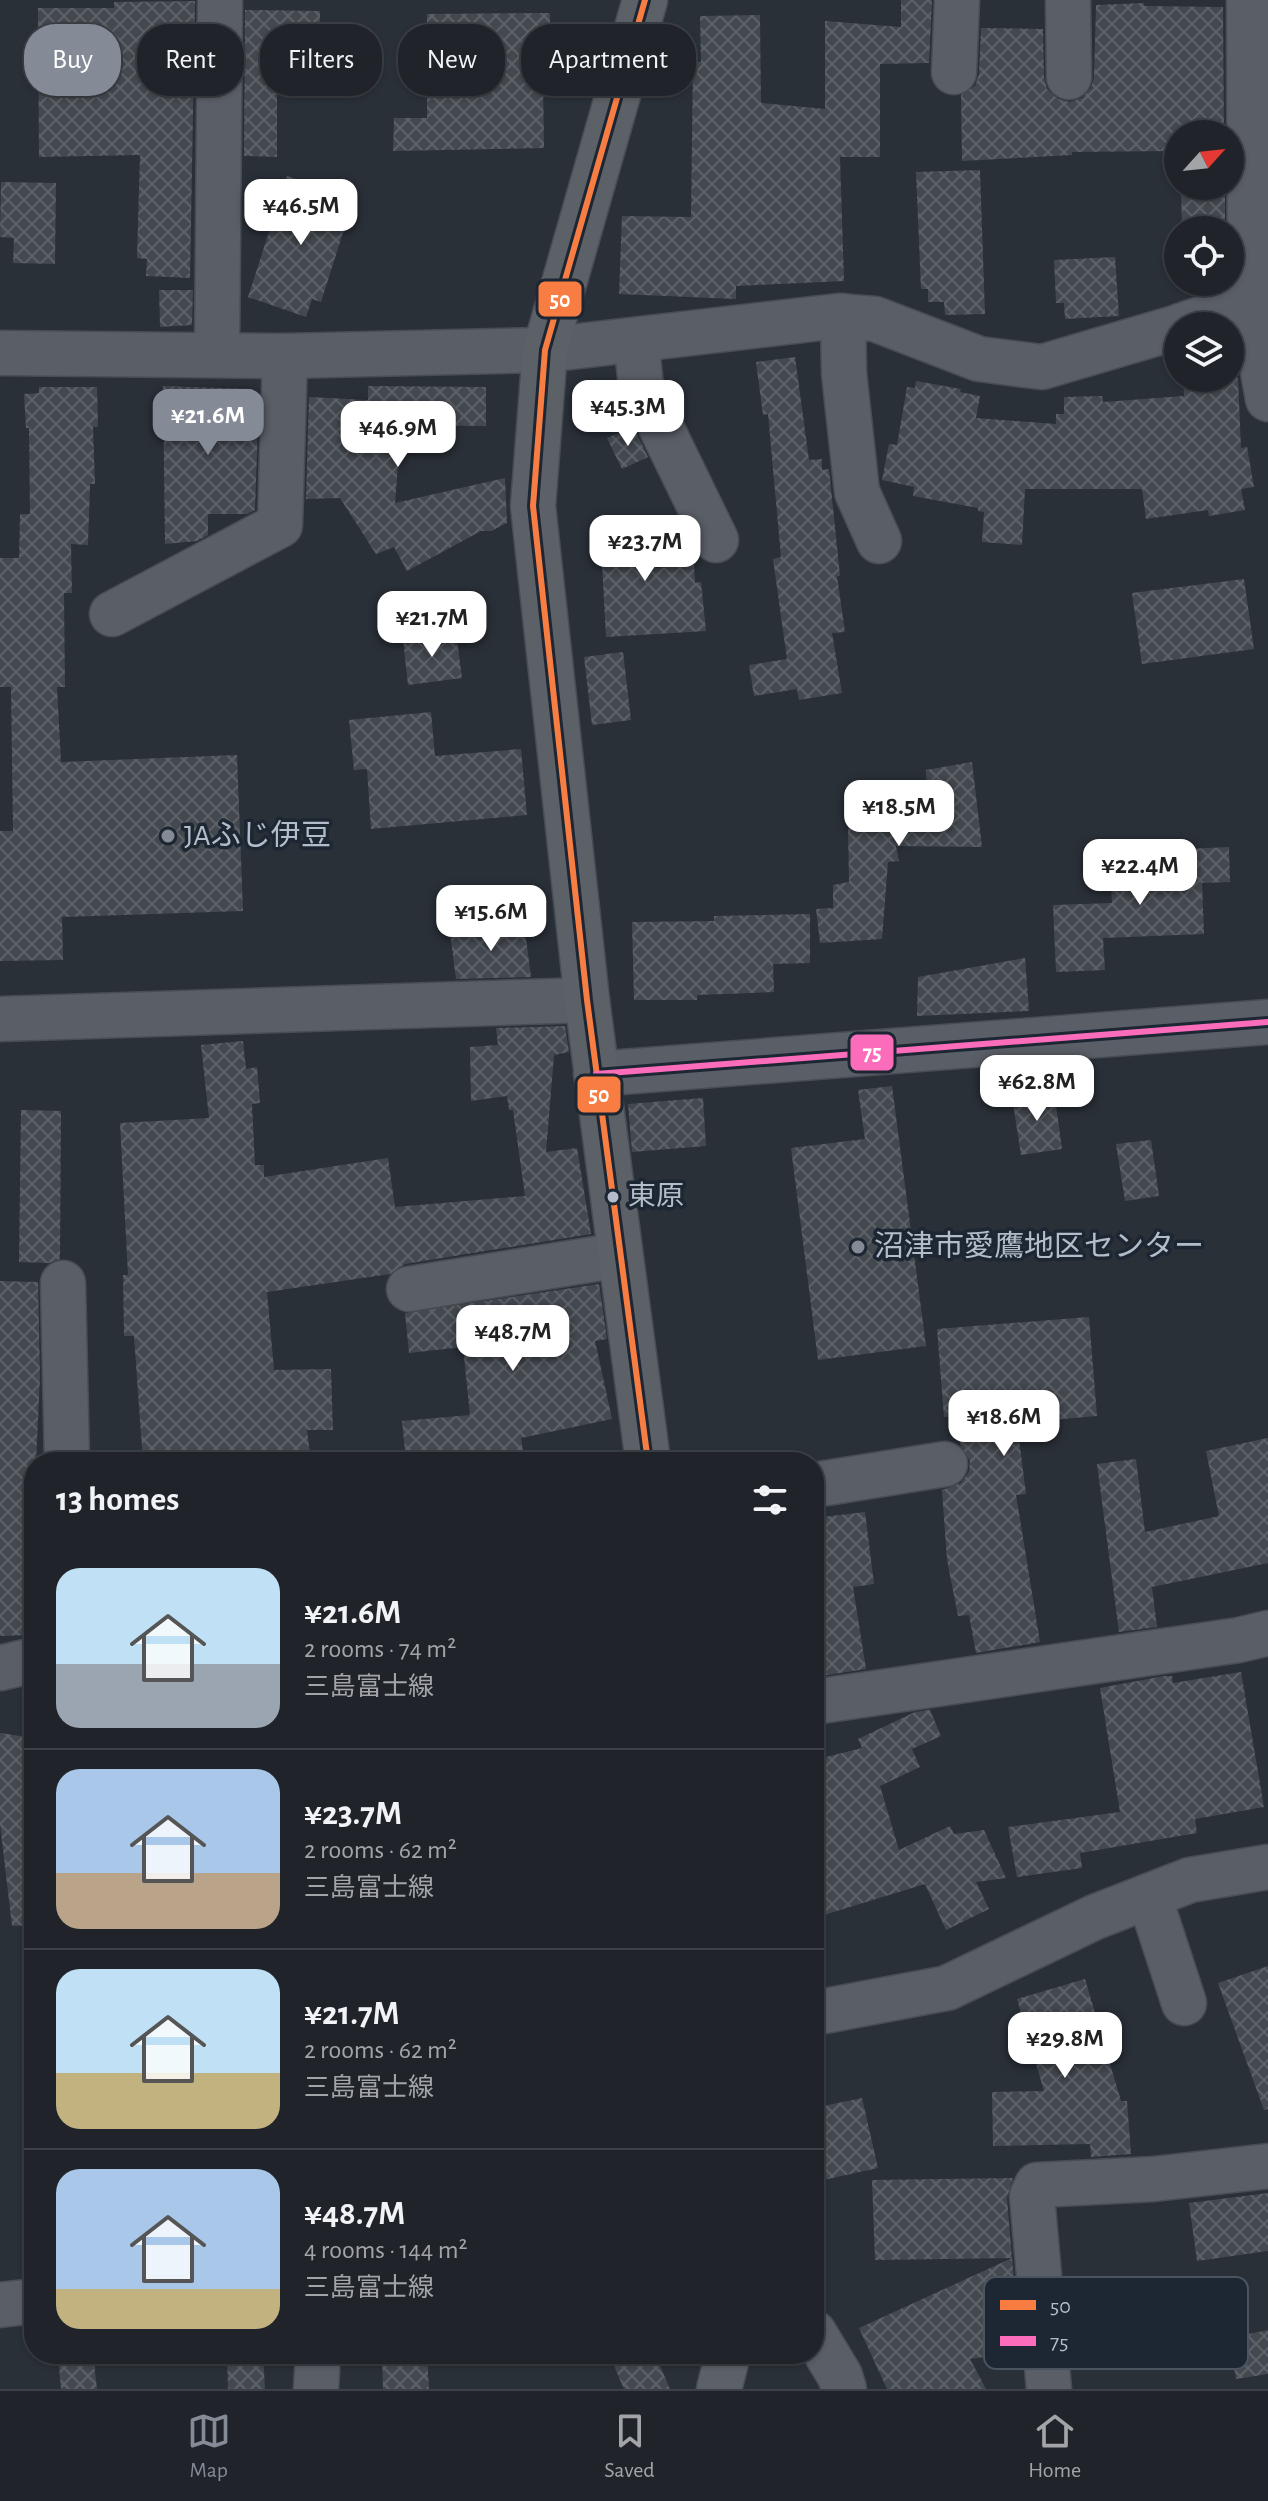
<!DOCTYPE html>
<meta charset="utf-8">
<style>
:root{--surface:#20242a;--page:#282c32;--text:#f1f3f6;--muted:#a2a4a8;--line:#3d4147;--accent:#848b96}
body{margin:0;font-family:"Alegreya Sans","Noto Sans JP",sans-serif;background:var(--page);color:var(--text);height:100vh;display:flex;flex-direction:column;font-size:30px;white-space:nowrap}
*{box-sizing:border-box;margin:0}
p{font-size:26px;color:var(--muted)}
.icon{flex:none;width:44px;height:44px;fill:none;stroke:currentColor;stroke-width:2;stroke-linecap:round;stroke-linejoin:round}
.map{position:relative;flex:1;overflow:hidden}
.sheet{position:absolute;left:24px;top:1452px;width:800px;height:912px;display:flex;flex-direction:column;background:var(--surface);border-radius:32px;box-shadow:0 2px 6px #0004,0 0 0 2px var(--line)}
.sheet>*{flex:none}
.banner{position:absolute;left:24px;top:24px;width:800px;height:72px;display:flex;gap:16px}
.needle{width:52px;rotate:63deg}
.fabs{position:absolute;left:1164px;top:120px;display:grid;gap:16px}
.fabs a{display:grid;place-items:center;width:80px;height:80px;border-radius:50%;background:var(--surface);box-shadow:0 2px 6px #0004,0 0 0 2px var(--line);font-size:40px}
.price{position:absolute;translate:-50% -68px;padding:0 18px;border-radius:16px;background:#fff;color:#222;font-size:26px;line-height:52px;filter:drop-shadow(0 2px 4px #0008)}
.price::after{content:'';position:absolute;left:50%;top:48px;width:24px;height:18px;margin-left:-12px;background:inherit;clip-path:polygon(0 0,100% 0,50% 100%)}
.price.current{background:var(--accent);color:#fff}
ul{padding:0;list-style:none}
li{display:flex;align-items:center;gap:24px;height:200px;padding:0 32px}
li+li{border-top:2px solid var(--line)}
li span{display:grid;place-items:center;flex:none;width:224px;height:160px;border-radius:24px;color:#555}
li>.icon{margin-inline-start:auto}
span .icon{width:96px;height:96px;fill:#fffc;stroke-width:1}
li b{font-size:34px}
h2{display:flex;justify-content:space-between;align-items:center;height:96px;padding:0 32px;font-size:34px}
.pill{padding:0 28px;border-radius:32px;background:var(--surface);box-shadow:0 2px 6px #0004,0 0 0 2px var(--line);font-size:28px;line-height:72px}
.pill.current{background:var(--accent);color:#fff}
.dock{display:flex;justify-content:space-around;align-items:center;height:112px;border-top:2px solid var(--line);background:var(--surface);font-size:22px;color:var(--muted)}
.dock a{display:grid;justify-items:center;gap:4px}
.dock .current{color:var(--accent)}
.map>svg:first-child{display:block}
.building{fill:url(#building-cross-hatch)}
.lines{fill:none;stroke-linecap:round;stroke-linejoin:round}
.minor-casing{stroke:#484c53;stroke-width:47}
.major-casing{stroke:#484c55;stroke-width:47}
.minor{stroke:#5a5e66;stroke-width:44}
.major{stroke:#5c6168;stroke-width:44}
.bus-1-casing{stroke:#1d2633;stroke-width:12}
.bus-2-casing{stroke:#1d2633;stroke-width:12}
.bus-1{stroke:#f77d43;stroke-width:6}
.bus-2{stroke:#fb6dba;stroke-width:6}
.poi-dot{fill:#848b96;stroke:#1d2633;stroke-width:3}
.bus-dot{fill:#b4bcc9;stroke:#1d2633;stroke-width:3}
.labels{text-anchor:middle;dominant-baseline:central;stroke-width:7;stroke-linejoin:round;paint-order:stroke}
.bus-label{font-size:28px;fill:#b4bcc9;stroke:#1d2633;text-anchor:start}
.poi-label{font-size:30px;fill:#b4bcc9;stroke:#1d2633;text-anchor:start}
.key{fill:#1d2633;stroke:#4a5360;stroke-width:2}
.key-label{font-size:22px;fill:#b4bcc9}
.line-badge{stroke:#1d2633;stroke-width:3}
.badge-label{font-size:22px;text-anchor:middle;font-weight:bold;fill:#fff}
</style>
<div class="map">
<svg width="1268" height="2389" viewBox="0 0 1268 2389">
<defs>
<pattern id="building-cross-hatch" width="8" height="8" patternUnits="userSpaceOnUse" patternTransform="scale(2)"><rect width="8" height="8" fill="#444950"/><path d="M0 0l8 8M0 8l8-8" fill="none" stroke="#5d6168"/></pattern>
</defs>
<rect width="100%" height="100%" fill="#2a3038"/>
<g class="building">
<path d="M901 0H932L929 63 880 64V157H840L844 281 736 286V299L619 294 622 216 691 217 693 62H701L700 16 760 15 761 103 825 109V21L901 27Z"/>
<path d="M195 1 190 278 146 276 147 259 137 258 140 155 39 157 38 8H114V2Z"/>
<path d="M1144 3V6L1223 7 1224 134H1178V156H1171V151L1072 152V155L962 161 961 95 975 86 979 74 981 28 1043 29 1044 77 1047 89 1058 99 1070 102 1082 98 1091 88 1094 77 1096 5Z"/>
<path d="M245 10 320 11 319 68 277 67V157L244 156Z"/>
<path d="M550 13V73H543L544 148 393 151 394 118H427V14Z"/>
<path d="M980 170 985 314 945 315 944 302H928V289H921L916 172Z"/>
<path d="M287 176 354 198 321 302 312 299 306 317 248 297Z"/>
<path d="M1 182 56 183 55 264 13 263 14 238 0 237Z"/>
<path d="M1181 186H1225V230H1182Z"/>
<path d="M1115 257 1119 316 1065 319 1064 303H1056L1054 260Z"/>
<path d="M159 290H193L192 325 160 327Z"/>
<path d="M795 357 809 460 822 459V470L829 469 840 576H837L845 632 832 633 842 693 799 700 797 689 754 696 749 665 787 659 773 559 781 557 768 414 763 415 756 362Z"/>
<path d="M1183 378H1238L1241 448 1247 447 1254 487 1241 489 1245 510 1209 516 1208 510 1146 519 1142 489H1025L1022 545 982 542 984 512 978 511V508L913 496 914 487 882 480 889 444 897 445 907 387 915 388 916 381 961 389 960 392 980 396 976 418 1056 424V414H1064V397L1102 396 1103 402 1184 396Z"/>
<path d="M163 386 253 389V395H259L255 510 247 514H208V535L197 541 165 544Z"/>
<path d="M368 386 486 387V426L401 425 395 503 505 478 507 523 491 531H481L407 571 394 547 376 554 340 498 306 499 309 397 368 400Z"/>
<path d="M39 387H97L98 427H93L95 484H90L88 545 71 544 72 593H64L65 687H57L61 762 237 755 243 911 62 917 63 960 0 961V831H13L11 687H0V558H19L20 514H30L29 428H26L24 394 39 393Z"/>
<path d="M633 426 648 457 622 469 607 438Z"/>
<path d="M604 515 658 517 656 568 694 565 695 583 701 582 706 631 606 637 600 527H604Z"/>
<path d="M1244 579 1254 649 1142 664 1132 593Z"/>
<path d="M456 633 462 678 408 685 403 639Z"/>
<path d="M623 652 631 720 592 725 584 657Z"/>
<path d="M431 712 435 756 521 749 527 815 371 829 367 769 354 770 349 720Z"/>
<path d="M972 762 982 847 896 846 899 861 888 862 882 939 820 943 816 909 833 908V885L849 882 848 827H874V793L927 790 926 770Z"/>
<path d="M1229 847 1230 882 1202 883 1204 934 1103 938 1105 970 1056 972 1053 905 1112 903 1110 870 1164 867V850Z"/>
<path d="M810 914V963L773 964 774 992 697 995V1000H634L632 922 714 921V916Z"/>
<path d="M524 923 531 977 456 979 450 932Z"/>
<path d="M1025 958 1029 1011 917 1016 918 977Z"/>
<path d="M565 1026 569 1052 554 1055 546 1152 577 1148 591 1234 405 1264 390 1274 267 1292 274 1370 331 1369 333 1430H307L311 1462H252V1456L208 1462H143L134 1336H124L123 1275H128L120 1123 209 1118 201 1045 243 1041 246 1069 257 1067 260 1103 252 1104 255 1165H264V1177L388 1158 395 1207 525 1196 513 1110H509L507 1096 471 1101 470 1047 498 1045 496 1028Z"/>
<path d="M892 1086 926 1346 818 1360 791 1148 865 1139 858 1090Z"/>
<path d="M1054 1091 1062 1149 1021 1155 1012 1097Z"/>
<path d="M703 1098 706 1146 632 1152 628 1104Z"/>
<path d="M21 1110 61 1111 60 1259 49 1263 19 1262Z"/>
<path d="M1151 1140 1159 1196 1125 1201 1116 1144Z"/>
<path d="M0 1281 38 1282 40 1377 36 1462H34V1635L0 1636Z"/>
<path d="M599 1284 607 1339 595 1341 612 1419 521 1438 523 1451 508 1453 509 1462H406L402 1421 470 1415 463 1347 409 1353 405 1313Z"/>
<path d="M1089 1317 1097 1416 1017 1423 1026 1494 1016 1495 1040 1642 976 1653 969 1615 958 1616 947 1560 942 1490 961 1483 969 1472 970 1461 960 1445 958 1416 944 1417 937 1329Z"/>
<path d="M1268 1438V1563L1152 1587 1157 1627 1119 1632 1097 1464 1136 1459 1145 1532 1219 1516 1206 1451Z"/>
<path d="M865 1512 874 1584 853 1587 866 1669 814 1677V1518Z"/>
<path d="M1241 1672 1264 1807 1195 1819 1197 1833 1080 1853 1082 1868 1017 1877 1008 1827 1120 1812 1100 1688 1164 1676H1172L1173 1683Z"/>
<path d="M930 1710 941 1736 912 1749 920 1767 880 1786 899 1850 950 1826 954 1834 984 1830 1006 1878 976 1882 989 1909 946 1930 925 1884 814 1918V1760L862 1748 858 1739 915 1712Z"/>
<path d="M0 1733 34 1738V1925L12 1926 0 1824Z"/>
<path d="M1268 1966V2109L1264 2110 1218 1983Z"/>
<path d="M1085 1979 1121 2101H1127L1131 2154 1091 2157 1090 2144 993 2146 992 2092 1044 2091 1017 1999Z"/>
<path d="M862 2098 878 2168 814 2182V2108Z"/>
<path d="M1013 2178 1007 2198 1012 2258 875 2260 872 2180Z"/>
<path d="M1268 2193V2251L1197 2261 1189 2203Z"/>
<path d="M1012 2258 1021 2352 970 2359 986 2389H887L859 2328Z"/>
<path d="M1268 2330V2374L1236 2379 1229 2338Z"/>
<path d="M58 2354H93L97 2389H61Z"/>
<path d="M227 2354H263L265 2389H228Z"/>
<path d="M382 2354H427L429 2389H383Z"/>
<path d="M609 2354H655L670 2389H624Z"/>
</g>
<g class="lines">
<defs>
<g id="minor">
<path d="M1068 0 1069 77"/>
<path d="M1249 0 1250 300 1268 399"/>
<path d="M954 72 957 0"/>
<path d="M843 316 844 373 857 492 879 541"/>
<path d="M1180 326 1221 312 1268 291"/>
<path d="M636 340 641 386 716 540"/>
<path d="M0 353 285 356 545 350 838 316 875 319 979 359 1042 367 1178 327"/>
<path d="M217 353 220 0"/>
<path d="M112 614 280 525 285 356"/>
<path d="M0 1019 587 1000"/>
<path d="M596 1074 1268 1022"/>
<path d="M63 1283 67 1462"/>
<path d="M409 1289 620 1255"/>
<path d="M814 1485 945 1464"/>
<path d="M0 1668 34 1660"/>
<path d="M814 1702 1239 1640 1268 1633"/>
<path d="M1149 1896 1184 2003"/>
<path d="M814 2013 947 1988 1095 1917 1190 1880 1268 1867"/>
<path d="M0 2305 34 2301"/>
<path d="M814 2333 840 2376 844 2389"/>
<path d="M316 2389 318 2354"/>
<path d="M1049 2389 1032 2196 1037 2185 1154 2179 1268 2166"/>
</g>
<g id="major">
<path d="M645 0 545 350 533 506 587 1000 648 1462"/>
<path d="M719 2389 728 2354"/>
</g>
</defs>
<use href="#minor" class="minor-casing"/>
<use href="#major" class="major-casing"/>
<use href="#minor" class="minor"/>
<use href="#major" class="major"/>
<defs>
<path id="bus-1" d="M645 0 545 350 533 506 587 1000 648 1462"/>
<path id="bus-2" d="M596 1074 1268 1022"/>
</defs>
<use href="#bus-1" class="bus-1-casing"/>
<use href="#bus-2" class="bus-2-casing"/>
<use href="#bus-1" class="bus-1"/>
<use href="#bus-2" class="bus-2"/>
</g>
<g class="poi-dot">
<circle cx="168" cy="836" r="8"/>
<circle cx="858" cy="1247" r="8"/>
</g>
<circle class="bus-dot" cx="613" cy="1197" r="7"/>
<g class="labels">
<g class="bus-label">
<text x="628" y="1197">東原</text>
</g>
<g class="poi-label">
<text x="184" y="836">JAふじ伊豆</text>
<text x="874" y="1247">沼津市愛鷹地区センター</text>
</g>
</g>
<rect x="984" y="2277" width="264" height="92" rx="12" class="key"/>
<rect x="1000" y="2300" width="36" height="10" fill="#f77d43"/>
<rect x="1000" y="2336" width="36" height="10" fill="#fb6dba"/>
<g class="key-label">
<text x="1050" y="2313">50</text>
<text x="1050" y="2349">75</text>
</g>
<g class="line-badge">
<rect x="537" y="280" width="46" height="38" rx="8" fill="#f77d43"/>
<rect x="849" y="1033" width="46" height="39" rx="8" fill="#fb6dba"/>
<rect x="576" y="1075" width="46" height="39" rx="8" fill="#f77d43"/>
</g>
<g class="badge-label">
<text x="560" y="307">50</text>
<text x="872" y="1060">75</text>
<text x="599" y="1102">50</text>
</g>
</svg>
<div class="fabs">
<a><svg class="needle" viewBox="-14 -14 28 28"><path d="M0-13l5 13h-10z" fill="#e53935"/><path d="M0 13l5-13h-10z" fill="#a2a4a8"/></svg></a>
<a><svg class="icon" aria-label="locate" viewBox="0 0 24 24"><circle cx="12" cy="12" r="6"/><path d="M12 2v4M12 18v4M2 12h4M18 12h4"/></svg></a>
<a><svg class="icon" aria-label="layers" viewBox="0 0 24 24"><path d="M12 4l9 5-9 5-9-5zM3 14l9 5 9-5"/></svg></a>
</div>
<b class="price" style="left:301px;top:247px">¥46.5M</b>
<b class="price" style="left:628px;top:448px">¥45.3M</b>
<b class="price current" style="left:208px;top:457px">¥21.6M</b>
<b class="price" style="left:398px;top:469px">¥46.9M</b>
<b class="price" style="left:645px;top:583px">¥23.7M</b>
<b class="price" style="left:432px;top:659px">¥21.7M</b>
<b class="price" style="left:899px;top:848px">¥18.5M</b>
<b class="price" style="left:1140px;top:907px">¥22.4M</b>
<b class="price" style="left:491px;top:953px">¥15.6M</b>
<b class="price" style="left:1037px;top:1123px">¥62.8M</b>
<b class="price" style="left:513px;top:1373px">¥48.7M</b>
<b class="price" style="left:1004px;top:1458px">¥18.6M</b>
<b class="price" style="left:1065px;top:2080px">¥29.8M</b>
<div class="banner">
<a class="pill current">Buy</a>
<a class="pill">Rent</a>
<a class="pill">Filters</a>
<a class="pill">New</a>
<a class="pill">Apartment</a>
</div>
<section class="sheet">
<h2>13 homes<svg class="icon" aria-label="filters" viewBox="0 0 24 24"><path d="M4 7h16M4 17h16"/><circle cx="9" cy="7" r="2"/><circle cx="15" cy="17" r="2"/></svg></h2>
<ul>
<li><span style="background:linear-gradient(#bfe0f5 60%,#9aa5b1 0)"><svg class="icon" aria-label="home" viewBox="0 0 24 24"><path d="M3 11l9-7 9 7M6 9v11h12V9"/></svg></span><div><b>¥21.6M</b><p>2 rooms · 74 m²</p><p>三島富士線</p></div></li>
<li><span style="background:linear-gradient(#a9c7e8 65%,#b9a48a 0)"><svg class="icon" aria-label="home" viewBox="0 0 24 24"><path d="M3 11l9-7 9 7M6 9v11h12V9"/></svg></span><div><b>¥23.7M</b><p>2 rooms · 62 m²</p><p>三島富士線</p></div></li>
<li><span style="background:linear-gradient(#bfe0f5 65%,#c2b280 0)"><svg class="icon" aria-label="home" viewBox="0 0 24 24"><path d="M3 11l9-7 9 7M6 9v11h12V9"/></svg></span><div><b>¥21.7M</b><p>2 rooms · 62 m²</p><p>三島富士線</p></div></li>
<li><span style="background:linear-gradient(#a9c7e8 75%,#c2b280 0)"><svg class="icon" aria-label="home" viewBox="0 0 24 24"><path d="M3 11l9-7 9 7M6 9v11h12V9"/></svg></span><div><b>¥48.7M</b><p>4 rooms · 144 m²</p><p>三島富士線</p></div></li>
</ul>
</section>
</div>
<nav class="dock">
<a class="current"><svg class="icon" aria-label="map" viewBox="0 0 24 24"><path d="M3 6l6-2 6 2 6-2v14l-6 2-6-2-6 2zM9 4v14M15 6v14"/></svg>Map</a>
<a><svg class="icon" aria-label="saved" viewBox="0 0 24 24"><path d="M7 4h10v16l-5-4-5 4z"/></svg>Saved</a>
<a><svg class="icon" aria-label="home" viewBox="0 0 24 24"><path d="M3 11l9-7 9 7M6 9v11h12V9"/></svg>Home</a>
</nav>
